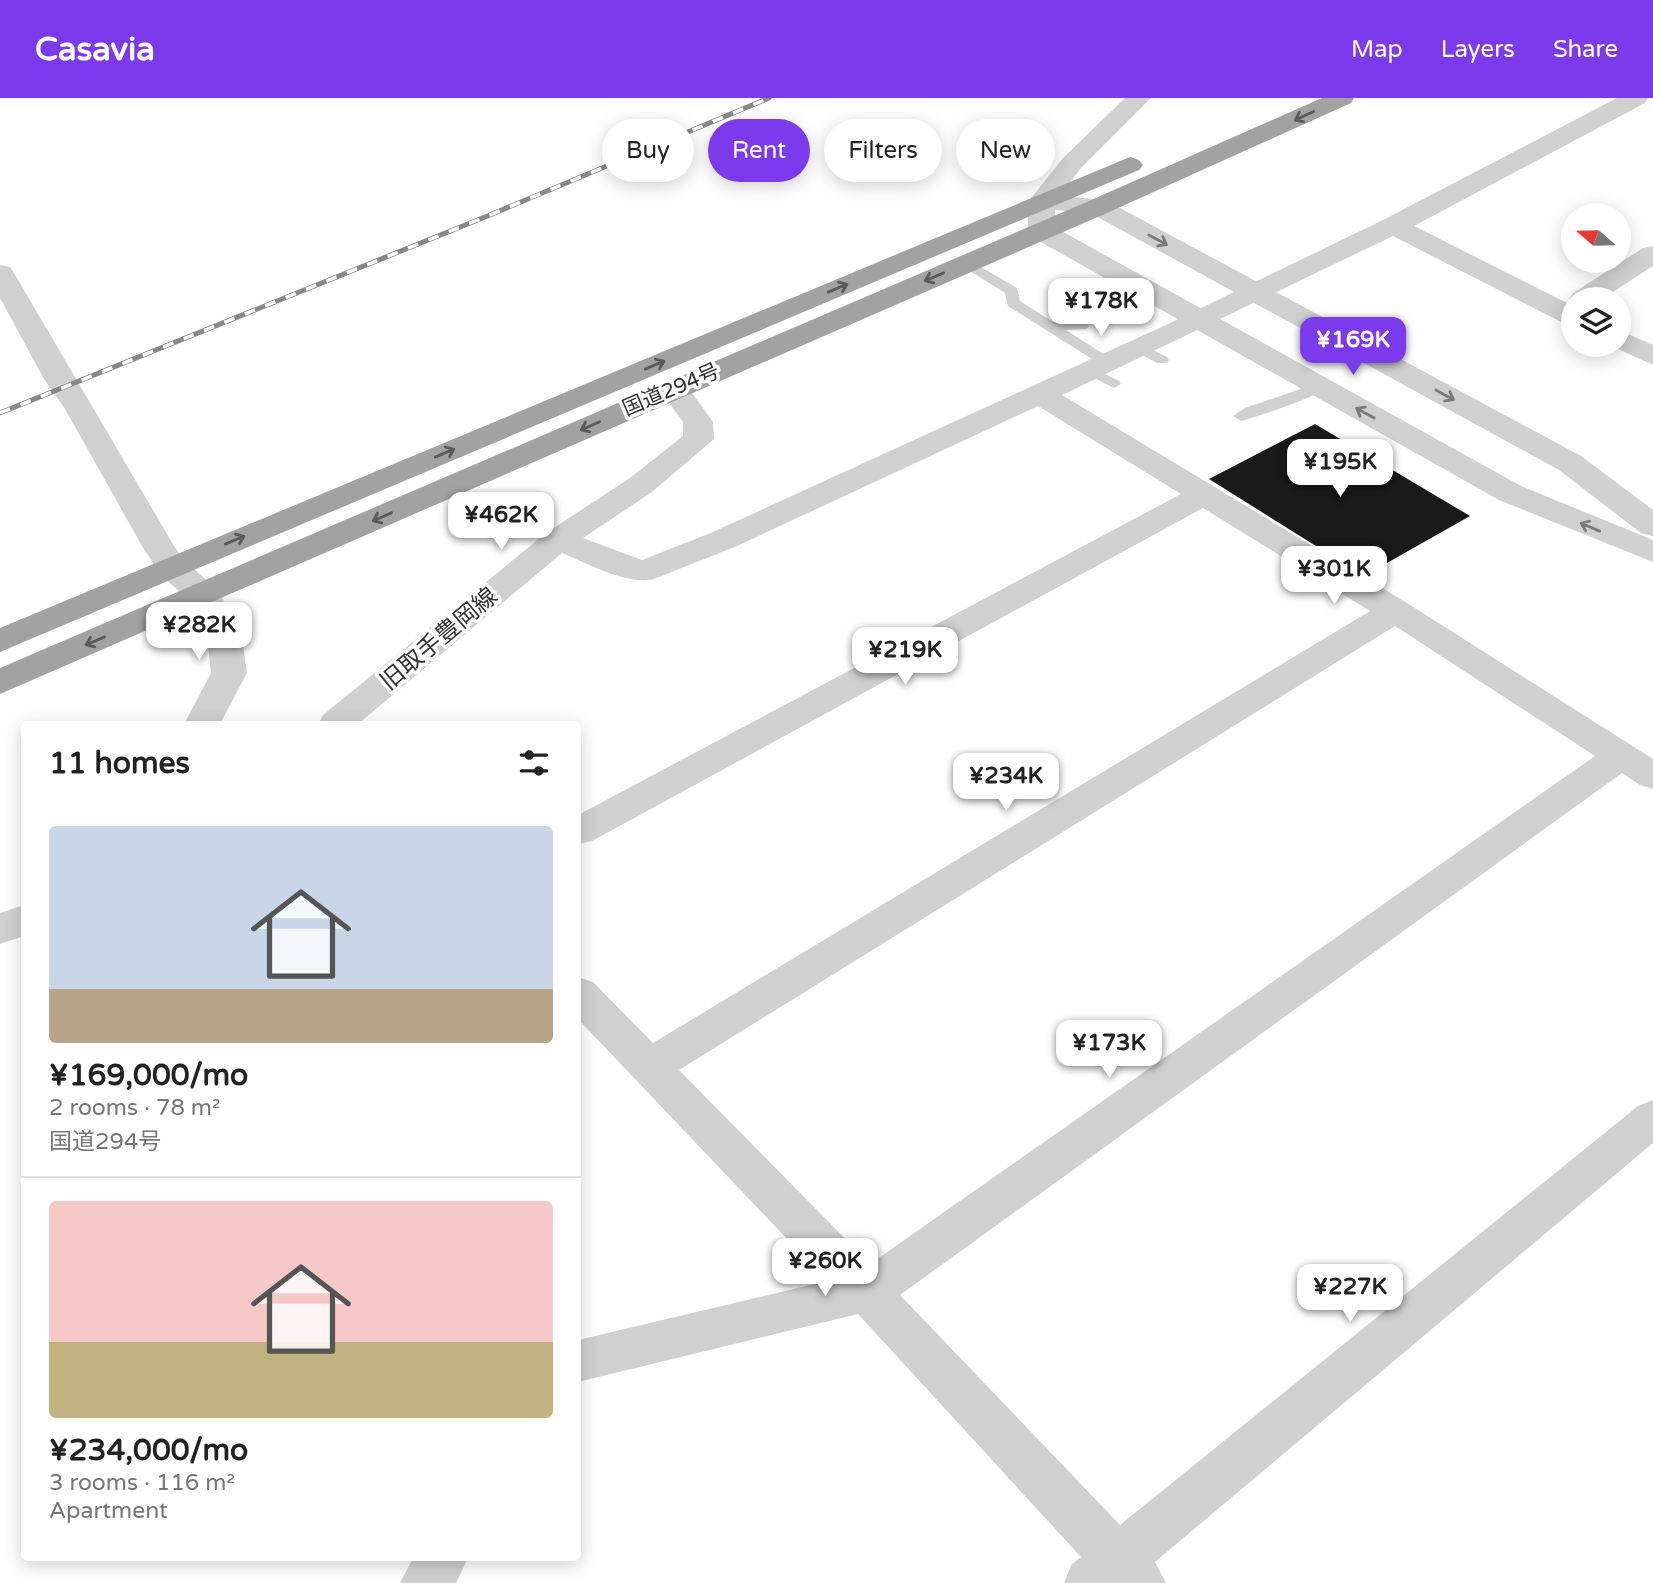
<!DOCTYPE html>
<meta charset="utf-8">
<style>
:root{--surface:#fff;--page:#f6f6f6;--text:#222;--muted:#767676;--line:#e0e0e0;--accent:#7c3aed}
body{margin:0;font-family:"Varela Round","Noto Sans JP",sans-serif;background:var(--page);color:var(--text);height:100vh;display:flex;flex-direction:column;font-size:26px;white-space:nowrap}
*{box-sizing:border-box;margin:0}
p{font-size:23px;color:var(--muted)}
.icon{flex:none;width:38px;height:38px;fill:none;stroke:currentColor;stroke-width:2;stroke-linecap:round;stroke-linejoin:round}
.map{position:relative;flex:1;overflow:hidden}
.sheet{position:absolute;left:21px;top:623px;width:560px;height:840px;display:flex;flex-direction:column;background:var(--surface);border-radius:7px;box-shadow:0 4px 18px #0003}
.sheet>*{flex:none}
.hud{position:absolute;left:602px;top:21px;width:665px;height:63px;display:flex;gap:14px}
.needle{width:46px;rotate:290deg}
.buttons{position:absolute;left:1561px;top:105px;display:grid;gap:14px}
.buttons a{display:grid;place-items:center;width:70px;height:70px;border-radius:50%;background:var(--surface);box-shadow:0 4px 18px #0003;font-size:35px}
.price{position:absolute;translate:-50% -60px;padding:0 16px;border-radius:14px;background:#fff;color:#222;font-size:23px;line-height:46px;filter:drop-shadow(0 2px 4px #0008)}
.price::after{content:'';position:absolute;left:50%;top:42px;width:21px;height:16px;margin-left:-10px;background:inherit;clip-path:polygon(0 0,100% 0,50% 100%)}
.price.current{background:var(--accent);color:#fff}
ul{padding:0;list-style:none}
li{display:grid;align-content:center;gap:14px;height:371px;padding:0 28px}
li+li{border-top:2px solid var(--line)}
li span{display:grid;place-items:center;height:217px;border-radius:7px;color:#555}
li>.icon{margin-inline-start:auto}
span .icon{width:126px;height:126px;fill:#fffc;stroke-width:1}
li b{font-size:30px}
h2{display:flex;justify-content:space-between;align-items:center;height:84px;padding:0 28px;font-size:30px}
.chip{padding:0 24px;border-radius:32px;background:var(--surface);box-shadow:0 4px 18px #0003;font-size:24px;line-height:63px}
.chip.current{background:var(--accent);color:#fff}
header{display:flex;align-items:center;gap:42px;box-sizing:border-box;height:98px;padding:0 35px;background:var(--accent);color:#fff}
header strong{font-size:33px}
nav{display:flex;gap:38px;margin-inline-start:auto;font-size:24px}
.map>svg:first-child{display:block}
.building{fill:#1a1a1a}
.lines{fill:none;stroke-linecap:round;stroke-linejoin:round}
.service{fill:#d0d0d0;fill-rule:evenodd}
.minor{fill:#d0d0d0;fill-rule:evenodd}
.tertiary{fill:#d0d0d0;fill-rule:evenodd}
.trunk{fill:#a2a2a2;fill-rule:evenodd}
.rail-casing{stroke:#888;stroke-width:5}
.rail{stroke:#fff;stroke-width:3.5;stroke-dasharray:11;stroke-linecap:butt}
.oneway{stroke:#5a5a5a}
.oneway2{stroke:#7a7a7a}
.labels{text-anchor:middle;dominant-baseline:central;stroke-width:7;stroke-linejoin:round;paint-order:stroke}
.far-street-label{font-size:21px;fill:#333;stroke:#fff}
.street-label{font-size:24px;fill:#333;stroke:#fff}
</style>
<header>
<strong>Casavia</strong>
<nav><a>Map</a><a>Layers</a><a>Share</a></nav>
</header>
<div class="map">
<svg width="1653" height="1485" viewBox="0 0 1653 1485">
<rect width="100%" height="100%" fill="#fff"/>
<path class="building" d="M1315 326 1470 418 1364 478 1209 381Z"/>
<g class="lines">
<g class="service">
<path d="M967 161 1017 190 1020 203 1053 224 1087 225 1089 228 1087 231 1066 232 1113 262 1115 265 1113 268H1103L1008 208 1005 195 962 168 960 165Z"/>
<path d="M1140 246 1167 259 1169 262 1167 265H1157L1135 253 1133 250Z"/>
<path d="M1091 269 1119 283 1121 286 1114 290 1086 276 1084 273Z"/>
<path d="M1318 285 1323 287 1326 290C1317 299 1256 319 1241 323L1233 318 1245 310Z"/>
</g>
<g class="minor">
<path d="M1125 0H1151L1081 70 1051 109 1042 111 1033 109 1029 103 1063 60Z"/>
<path d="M1617 0H1648L1645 5 1414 128 1573 208V228L1563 225 1393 138 1062 297 1407 505 1653 661V691L1640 687 1622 675 900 1197 1120 1427 1638 1008 1653 1002V1045L1155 1464 1166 1485H1064L1071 1467 1081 1459 858 1216 578 1284V1242L827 1183 578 921V879L593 884 653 945 1370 513 1203 410 592 743 578 746V717L1181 396 1038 308 737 448 654 481C628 488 587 465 562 455L358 626H318L323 617 546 435 630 380 683 338V324L659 291 663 285 674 282 685 285 713 324 714 341 652 394 583 440 642 462 713 434 1168 226 1383 122ZM1395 528 1595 658 870 1166 679 972Z"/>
<path d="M1653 148V168L1602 201H1573V207L1569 201 1573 195 1643 150Z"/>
<path d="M0 167 10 169 14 175 174 448 184 462 215 490 240 527 247 575 220 626H184L211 575 206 527 191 504 160 476 142 448 65 311 44 281 0 200Z"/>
<path d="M1619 232 1653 247V267L1609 247H1619Z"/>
<path d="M24 807V838L0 846V815Z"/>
<path d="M413 1460H468L456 1485H400Z"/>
</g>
<path class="tertiary" d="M1042 95 1107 103 1581 358 1653 412V438L1641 435 1559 372 1092 116 1055 112 1056 130 1521 388 1653 442V464L1499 402 1032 139C1026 129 1026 107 1033 97Z"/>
<g class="trunk">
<path d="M1322 0H1354L1351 5 1107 115 0 596V570L1089 103Z"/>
<path d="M1130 59 1139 62 1143 67 1139 72 0 554V530Z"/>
</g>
<defs>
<path id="rail" d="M0 315 485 119 769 0"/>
</defs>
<use href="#rail" class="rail-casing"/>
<use href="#rail" class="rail"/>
</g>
<defs><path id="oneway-shaft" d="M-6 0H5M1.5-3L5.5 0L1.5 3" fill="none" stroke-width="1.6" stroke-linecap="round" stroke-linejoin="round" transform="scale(1.75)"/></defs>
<g class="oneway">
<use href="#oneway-shaft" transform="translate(1304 18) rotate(155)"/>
<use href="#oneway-shaft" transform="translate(934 179) rotate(157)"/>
<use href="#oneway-shaft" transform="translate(838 190) rotate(-23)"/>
<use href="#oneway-shaft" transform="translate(655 267) rotate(-23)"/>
<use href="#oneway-shaft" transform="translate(590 328) rotate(156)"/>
<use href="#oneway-shaft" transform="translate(445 355) rotate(-23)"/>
<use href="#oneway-shaft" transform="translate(382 419) rotate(156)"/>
<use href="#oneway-shaft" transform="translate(235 442) rotate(-23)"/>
<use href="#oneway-shaft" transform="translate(95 543) rotate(157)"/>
</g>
<g class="oneway2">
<use href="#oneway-shaft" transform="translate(1158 142) rotate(28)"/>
<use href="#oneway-shaft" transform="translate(1445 297) rotate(29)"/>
<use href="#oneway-shaft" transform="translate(1365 315) rotate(-151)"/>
<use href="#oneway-shaft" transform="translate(1590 429) rotate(-157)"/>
</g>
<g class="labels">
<g class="far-street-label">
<text transform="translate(671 292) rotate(-23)">国道294号</text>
</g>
<g class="street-label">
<text transform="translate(439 541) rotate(-40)">旧取手豊岡線</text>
</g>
</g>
</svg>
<div class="buttons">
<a><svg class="needle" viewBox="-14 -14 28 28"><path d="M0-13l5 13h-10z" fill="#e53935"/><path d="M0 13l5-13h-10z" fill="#767676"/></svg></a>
<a><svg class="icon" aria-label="layers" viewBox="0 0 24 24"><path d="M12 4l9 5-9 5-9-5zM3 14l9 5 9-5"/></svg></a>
</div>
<b class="price" style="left:1101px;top:240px">¥178K</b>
<b class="price current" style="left:1353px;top:279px">¥169K</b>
<b class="price" style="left:1340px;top:401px">¥195K</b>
<b class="price" style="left:501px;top:454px">¥462K</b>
<b class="price" style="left:1334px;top:508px">¥301K</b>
<b class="price" style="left:199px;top:564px">¥282K</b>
<b class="price" style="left:905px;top:589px">¥219K</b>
<b class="price" style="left:1006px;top:715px">¥234K</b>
<b class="price" style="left:1109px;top:982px">¥173K</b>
<b class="price" style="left:825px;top:1200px">¥260K</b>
<b class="price" style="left:1350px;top:1226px">¥227K</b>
<div class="hud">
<a class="chip">Buy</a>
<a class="chip current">Rent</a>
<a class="chip">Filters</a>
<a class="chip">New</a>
</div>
<section class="sheet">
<h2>11 homes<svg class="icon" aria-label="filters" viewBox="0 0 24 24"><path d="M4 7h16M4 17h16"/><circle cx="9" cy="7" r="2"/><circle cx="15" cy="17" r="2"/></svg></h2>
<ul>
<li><span style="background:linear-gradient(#c9d6e8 75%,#b9a48a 0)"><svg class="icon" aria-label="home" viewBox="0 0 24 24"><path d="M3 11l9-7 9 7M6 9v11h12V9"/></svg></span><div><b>¥169,000/mo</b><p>2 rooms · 78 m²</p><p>国道294号</p></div></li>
<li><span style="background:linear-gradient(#f6c9c9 65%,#c2b280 0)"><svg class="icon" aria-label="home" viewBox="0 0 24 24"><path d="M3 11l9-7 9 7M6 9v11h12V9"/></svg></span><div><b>¥234,000/mo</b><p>3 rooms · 116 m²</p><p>Apartment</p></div></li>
</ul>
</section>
</div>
